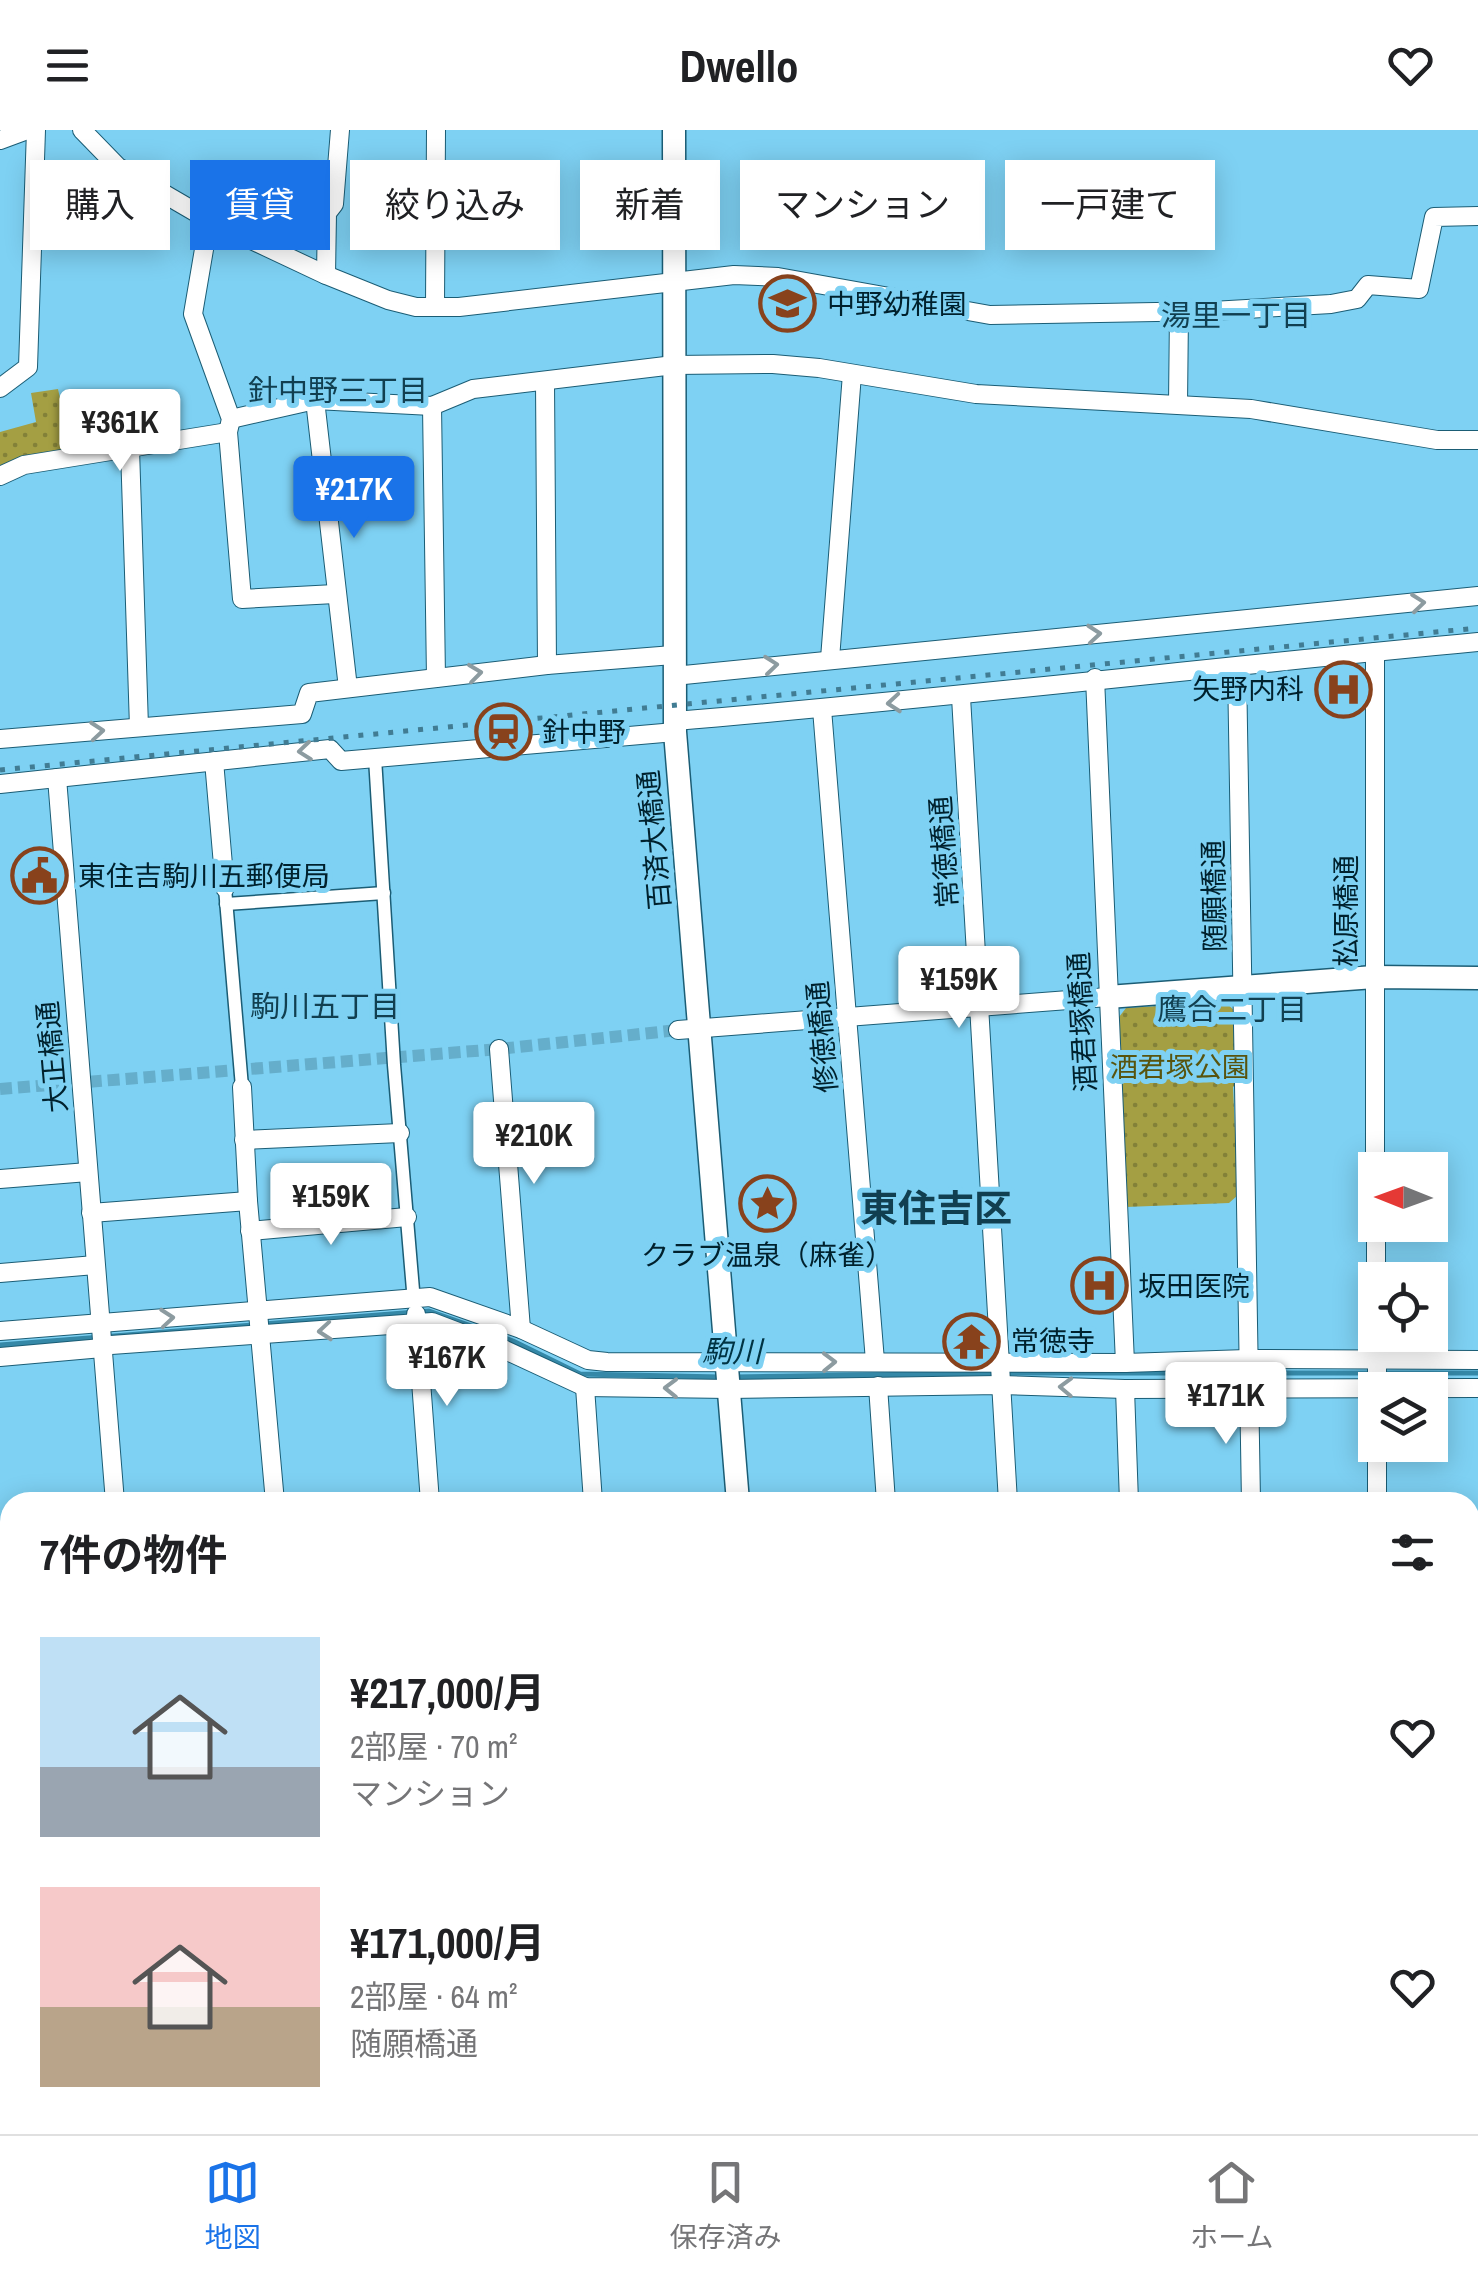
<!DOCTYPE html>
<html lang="ja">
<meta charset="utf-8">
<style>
:root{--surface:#fff;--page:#f6f6f6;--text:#202124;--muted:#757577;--line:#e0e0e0;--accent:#1a73e8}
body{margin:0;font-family:"Archivo Narrow","Noto Sans JP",sans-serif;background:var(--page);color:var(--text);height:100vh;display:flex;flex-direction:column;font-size:38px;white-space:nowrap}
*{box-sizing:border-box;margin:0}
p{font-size:32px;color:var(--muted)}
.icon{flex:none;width:55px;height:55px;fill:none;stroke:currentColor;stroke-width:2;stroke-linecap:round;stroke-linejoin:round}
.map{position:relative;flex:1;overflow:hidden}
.sheet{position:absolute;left:0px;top:1362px;width:1480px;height:642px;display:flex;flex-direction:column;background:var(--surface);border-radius:30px 30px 0 0;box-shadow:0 5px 25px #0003}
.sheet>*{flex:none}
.top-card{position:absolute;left:30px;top:30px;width:1420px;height:90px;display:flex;gap:20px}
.needle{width:65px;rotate:271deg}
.controls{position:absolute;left:1358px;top:1022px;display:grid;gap:20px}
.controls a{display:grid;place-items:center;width:90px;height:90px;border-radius:0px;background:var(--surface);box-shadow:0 5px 25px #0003;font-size:50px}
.price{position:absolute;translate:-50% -85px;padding:0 22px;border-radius:10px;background:#fff;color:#222;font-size:32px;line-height:65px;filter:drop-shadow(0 2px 5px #0008)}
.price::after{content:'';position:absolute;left:50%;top:60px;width:30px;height:22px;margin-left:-15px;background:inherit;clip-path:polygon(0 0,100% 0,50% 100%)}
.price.active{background:var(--accent);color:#fff}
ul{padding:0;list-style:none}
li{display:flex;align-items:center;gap:30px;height:250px;padding:0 40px}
li span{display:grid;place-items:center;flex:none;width:280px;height:200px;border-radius:0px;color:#555}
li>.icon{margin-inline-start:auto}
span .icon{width:120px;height:120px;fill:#fffc;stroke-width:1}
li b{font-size:42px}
h2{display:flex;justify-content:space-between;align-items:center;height:120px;padding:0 40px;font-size:42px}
.pill{padding:0 35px;border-radius:0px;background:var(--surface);box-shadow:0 5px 25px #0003;font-size:35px;line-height:90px}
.pill.active{background:var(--accent);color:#fff}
header{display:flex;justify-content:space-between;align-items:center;height:130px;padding:0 40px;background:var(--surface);font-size:45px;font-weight:800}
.tabs{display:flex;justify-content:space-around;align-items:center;height:140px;border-top:2px solid var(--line);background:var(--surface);font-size:28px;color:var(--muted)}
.tabs a{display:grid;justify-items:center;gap:5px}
.tabs .active{color:var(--accent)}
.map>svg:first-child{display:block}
.park{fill:url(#park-dots)}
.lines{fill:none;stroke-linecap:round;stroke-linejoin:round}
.stream{stroke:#3588a7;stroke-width:5}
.pedestrian-tunnel{stroke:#65aecb;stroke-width:12;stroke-dasharray:12 6;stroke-linecap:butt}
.pedestrian-casing{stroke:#1b5d75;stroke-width:15}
.minor-casing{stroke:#1b5d75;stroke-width:20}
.tertiary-casing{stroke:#1b5d75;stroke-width:25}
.pedestrian{stroke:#fff;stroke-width:12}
.minor{stroke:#fff;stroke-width:18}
.tertiary{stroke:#fff;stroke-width:22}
.rail{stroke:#417c93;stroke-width:5;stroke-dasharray:5 10;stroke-linecap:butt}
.oneway{stroke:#8c9ba0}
.labels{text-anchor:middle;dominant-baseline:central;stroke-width:10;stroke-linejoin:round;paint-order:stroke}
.poi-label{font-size:28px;fill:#00212d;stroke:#7ed1f3;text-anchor:start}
.street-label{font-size:28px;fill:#00212d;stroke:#7ed1f3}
.park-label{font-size:28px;fill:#58540e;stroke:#7ed1f3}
.neighbourhood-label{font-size:30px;fill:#113f50;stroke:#7ed1f3}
.water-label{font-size:30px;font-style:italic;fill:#003343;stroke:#7ed1f3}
.district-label{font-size:38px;font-weight:bold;fill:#113f50;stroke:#7ed1f3}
</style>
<header><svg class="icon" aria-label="menu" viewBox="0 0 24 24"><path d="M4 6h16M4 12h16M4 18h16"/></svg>Dwello<svg class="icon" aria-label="heart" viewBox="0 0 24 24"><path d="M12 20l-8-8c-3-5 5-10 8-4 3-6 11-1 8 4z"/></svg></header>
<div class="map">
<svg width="1478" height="2004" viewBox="0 0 1478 2004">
<defs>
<pattern id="park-dots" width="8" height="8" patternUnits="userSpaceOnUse" patternTransform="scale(2.5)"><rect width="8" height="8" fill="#a49f43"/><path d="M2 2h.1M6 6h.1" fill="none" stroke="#838138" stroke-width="1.8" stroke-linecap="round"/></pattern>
</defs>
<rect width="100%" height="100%" fill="#7ed1f3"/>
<g class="park">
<path d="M58 259 72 323 0 339V302L36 292 31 263Z"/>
<path d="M1225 872 1236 882V954L1233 957 1238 1065 1229 1073 1126 1077 1119 887 1126 878Z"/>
<path d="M10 1620V1695L0 1696V1621Z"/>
</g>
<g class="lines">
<g class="stream">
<path d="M264 1194 429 1181 513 1211 580 1244 720 1247"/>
<path d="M0 1215 253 1195"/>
<path d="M1006 1243H1478"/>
<path d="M736 1247 995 1243"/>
</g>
<path class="pedestrian-tunnel" d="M0 959 499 919 678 900"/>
<defs>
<g id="pedestrian">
<path d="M375 628 394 935 414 1172"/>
<path d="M225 758 242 957"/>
<path d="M226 774 384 763"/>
</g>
<g id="minor">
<path d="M82 0 118 37 209 90 326 145 388 170 416 177H459L734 145 778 147 990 185 1212 181 1331 174 1357 169 1368 155 1419 159 1434 87 1478 86"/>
<path d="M0 10 27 0"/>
<path d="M209 90 193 184 231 289 228 302 242 469 335 464"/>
<path d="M326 145 327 83 334 74 340 0"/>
<path d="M435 177 436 0"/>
<path d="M545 252 547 535"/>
<path d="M0 258 28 237 36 0"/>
<path d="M315 270 348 558"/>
<path d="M1178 274 1179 182"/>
<path d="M432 276 436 548"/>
<path d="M231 289 315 270 432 276 473 259 674 235 773 234 819 238 976 264 1251 279 1437 310H1478"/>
<path d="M130 319 139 597"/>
<path d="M0 346 24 335 228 302"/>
<path d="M1375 522V1040"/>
<path d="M830 529 852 244"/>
<path d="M1237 538 1251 1372"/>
<path d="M674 546 1478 466"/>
<path d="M1095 548 1125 1233"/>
<path d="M961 567 1008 1372"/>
<path d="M822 579 875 1231"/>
<path d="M675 591C943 569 1210 537 1478 512"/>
<path d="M0 609 302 584 309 563 547 535 673 525"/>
<path d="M214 631 225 758"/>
<path d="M57 648 115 1372"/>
<path d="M0 654 330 619 341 631 675 602"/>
<path d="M678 900 1108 867"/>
<path d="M499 919 521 1199"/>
<path d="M242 957 248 1071 275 1372"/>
<path d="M244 1010 400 1003"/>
<path d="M0 1049 88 1042"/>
<path d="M91 1083 248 1071"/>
<path d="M1376 1095V1150"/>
<path d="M250 1101 407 1087"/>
<path d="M0 1143 95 1135"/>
<path d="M416 1184 430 1372"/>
<path d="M0 1201 430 1167 521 1199 588 1230 607 1232 1125 1233 1247 1229 1478 1230"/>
<path d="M1377 1205V1260"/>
<path d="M0 1227 102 1218 111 1215 432 1192 503 1219 585 1257 729 1259 1000 1255 1125 1259 1478 1258"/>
<path d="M878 1256 886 1372"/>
<path d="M585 1257 593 1372"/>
<path d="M1125 1259 1129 1372"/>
<path d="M1377 1315V1372"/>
<path d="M0 1426 10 1425"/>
<path d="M0 1552 10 1551"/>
<path d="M1470 1619H1478"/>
<path d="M0 1707H10"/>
<path d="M0 1890H10"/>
<path d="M1470 1961H1478"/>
<path d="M0 1972 2 2004"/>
<path d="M163 1995 164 2004"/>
<path d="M323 1995 324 2004"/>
<path d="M480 1995 481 2004"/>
<path d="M643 1995 644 2004"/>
<path d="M936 1995 937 2004"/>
<path d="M2 2001 55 1995"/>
<path d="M1376 2004V1995"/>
</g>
<g id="tertiary">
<path d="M674 0 675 602 738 1372"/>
<path d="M1108 867 1374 847 1478 848"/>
<path d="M785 1995 786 2004"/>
</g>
</defs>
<use href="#pedestrian" class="pedestrian-casing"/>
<use href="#minor" class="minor-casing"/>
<use href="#tertiary" class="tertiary-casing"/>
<use href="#pedestrian" class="pedestrian"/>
<use href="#minor" class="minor"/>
<use href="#tertiary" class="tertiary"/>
<path class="rail" d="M0 640 1478 498"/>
</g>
<defs><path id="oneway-chevron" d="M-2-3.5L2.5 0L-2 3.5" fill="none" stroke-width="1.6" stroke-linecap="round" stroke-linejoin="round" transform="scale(2.5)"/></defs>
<g class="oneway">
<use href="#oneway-chevron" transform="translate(1418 473) rotate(-6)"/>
<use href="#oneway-chevron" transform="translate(1094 504) rotate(-5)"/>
<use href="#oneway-chevron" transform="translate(771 535) rotate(-6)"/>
<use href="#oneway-chevron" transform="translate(475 543) rotate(-7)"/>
<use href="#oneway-chevron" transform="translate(894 573) rotate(175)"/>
<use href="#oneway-chevron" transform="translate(97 601) rotate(-5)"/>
<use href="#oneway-chevron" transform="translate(305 621) rotate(174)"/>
<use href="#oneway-chevron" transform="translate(167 1188) rotate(-5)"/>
<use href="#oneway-chevron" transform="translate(325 1201) rotate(175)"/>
<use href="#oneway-chevron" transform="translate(829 1232) rotate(-1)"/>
<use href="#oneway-chevron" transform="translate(1066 1257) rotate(-178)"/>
<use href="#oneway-chevron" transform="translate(671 1258) rotate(-179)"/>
</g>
<defs>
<symbol id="school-ring" viewBox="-11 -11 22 22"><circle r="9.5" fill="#7ed1f3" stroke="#88421c" stroke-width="1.5"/><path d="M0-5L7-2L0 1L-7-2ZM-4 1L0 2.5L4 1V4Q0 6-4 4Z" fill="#88421c"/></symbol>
<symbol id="hospital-ring" viewBox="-11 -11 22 22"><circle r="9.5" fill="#7ed1f3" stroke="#88421c" stroke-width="1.5"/><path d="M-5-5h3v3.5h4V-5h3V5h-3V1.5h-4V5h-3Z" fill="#88421c"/></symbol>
<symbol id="station-ring" viewBox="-11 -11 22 22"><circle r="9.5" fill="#7ed1f3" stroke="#88421c" stroke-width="1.5"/><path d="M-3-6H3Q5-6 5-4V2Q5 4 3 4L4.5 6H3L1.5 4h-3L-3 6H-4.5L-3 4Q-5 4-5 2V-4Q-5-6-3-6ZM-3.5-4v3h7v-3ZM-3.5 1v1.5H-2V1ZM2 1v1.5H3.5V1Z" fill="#88421c"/></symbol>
<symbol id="civic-ring" viewBox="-11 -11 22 22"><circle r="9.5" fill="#7ed1f3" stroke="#88421c" stroke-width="1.5"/><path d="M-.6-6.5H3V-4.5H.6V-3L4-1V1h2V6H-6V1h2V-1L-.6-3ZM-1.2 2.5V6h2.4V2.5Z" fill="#88421c"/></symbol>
<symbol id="sight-ring" viewBox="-11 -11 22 22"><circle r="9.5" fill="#7ed1f3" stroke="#88421c" stroke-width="1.5"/><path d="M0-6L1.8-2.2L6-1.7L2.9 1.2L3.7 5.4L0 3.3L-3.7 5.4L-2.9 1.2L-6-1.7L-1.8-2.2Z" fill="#88421c"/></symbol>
<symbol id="temple-ring" viewBox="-11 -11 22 22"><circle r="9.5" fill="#7ed1f3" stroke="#88421c" stroke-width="1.5"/><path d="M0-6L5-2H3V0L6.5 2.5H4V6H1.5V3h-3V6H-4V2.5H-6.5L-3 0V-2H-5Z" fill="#88421c"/></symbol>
</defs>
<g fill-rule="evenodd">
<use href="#school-ring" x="756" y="142" width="63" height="63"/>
<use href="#hospital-ring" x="1312" y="528" width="63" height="63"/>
<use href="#station-ring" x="472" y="570" width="63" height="63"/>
<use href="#civic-ring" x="8" y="714" width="63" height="63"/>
<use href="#sight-ring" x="736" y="1042" width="63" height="63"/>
<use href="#hospital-ring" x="1068" y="1124" width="63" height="63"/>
<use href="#temple-ring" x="940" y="1180" width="63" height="63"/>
</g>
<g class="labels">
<g class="poi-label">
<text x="827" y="174">中野幼稚園</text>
<text x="1304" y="559" text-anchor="end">矢野内科</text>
<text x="542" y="602">針中野</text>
<text x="78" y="746">東住吉駒川五郵便局</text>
<text x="767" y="1125" text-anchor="middle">クラブ温泉（麻雀）</text>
<text x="1138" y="1156">坂田医院</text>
<text x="1011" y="1211">常徳寺</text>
</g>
<g class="street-label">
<text transform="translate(654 710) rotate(-95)">百済大橋通</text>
<text transform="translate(944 722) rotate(-94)">常徳橋通</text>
<text transform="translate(1214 766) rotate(-91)">随願橋通</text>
<text transform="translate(1346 781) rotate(-90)">松原橋通</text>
<text transform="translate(1082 892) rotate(-93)">酒君塚橋通</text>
<text transform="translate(822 907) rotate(-95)">修徳橋通</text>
<text transform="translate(52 927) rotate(-95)">大正橋通</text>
</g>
<g class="park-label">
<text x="1180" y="937">酒君塚公園</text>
</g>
<g class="neighbourhood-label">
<text x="1236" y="185">湯里一丁目</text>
<text x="338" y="260">針中野三丁目</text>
<text x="325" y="876">駒川五丁目</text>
<text x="1232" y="879">鷹合二丁目</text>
</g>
<g class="water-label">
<text x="732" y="1221">駒川</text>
</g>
<g class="district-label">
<text x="936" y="1078">東住吉区</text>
</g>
</g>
</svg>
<div class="controls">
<a><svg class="needle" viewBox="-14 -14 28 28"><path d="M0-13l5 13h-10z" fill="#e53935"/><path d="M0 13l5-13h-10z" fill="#757577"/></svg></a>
<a><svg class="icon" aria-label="locate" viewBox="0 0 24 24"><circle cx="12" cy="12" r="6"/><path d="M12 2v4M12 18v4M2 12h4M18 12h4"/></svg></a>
<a><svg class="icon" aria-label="layers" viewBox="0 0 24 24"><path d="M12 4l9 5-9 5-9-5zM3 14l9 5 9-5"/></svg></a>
</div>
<b class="price" style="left:120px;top:344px">¥361K</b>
<b class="price active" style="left:354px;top:411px">¥217K</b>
<b class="price" style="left:959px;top:901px">¥159K</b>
<b class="price" style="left:534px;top:1057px">¥210K</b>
<b class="price" style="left:331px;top:1118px">¥159K</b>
<b class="price" style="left:447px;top:1279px">¥167K</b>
<b class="price" style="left:1226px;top:1317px">¥171K</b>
<div class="top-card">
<a class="pill">購入</a>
<a class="pill active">賃貸</a>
<a class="pill">絞り込み</a>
<a class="pill">新着</a>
<a class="pill">マンション</a>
<a class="pill">一戸建て</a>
</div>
<section class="sheet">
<h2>7件の物件<svg class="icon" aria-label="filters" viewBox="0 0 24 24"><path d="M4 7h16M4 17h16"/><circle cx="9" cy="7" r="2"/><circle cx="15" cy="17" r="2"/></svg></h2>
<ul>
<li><span style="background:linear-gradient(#bfe0f5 65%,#9aa5b1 0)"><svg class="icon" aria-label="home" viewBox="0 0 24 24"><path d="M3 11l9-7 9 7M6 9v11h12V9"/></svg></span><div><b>¥217,000/月</b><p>2部屋 · 70 m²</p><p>マンション</p></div><svg class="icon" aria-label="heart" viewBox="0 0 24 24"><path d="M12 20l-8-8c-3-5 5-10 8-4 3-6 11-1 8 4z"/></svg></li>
<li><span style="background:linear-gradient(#f6c9c9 60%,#b9a48a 0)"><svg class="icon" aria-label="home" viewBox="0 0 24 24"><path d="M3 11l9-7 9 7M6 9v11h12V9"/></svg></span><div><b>¥171,000/月</b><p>2部屋 · 64 m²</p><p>随願橋通</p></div><svg class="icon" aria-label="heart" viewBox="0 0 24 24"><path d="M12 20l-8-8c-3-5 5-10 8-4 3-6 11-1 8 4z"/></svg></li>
</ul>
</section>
</div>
<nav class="tabs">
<a class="active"><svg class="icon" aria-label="map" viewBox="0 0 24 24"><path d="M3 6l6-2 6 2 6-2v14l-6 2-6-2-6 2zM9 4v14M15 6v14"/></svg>地図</a>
<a><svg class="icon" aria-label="saved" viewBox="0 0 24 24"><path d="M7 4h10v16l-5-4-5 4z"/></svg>保存済み</a>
<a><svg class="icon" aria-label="home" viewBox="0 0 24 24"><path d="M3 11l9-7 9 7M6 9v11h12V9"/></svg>ホーム</a>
</nav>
